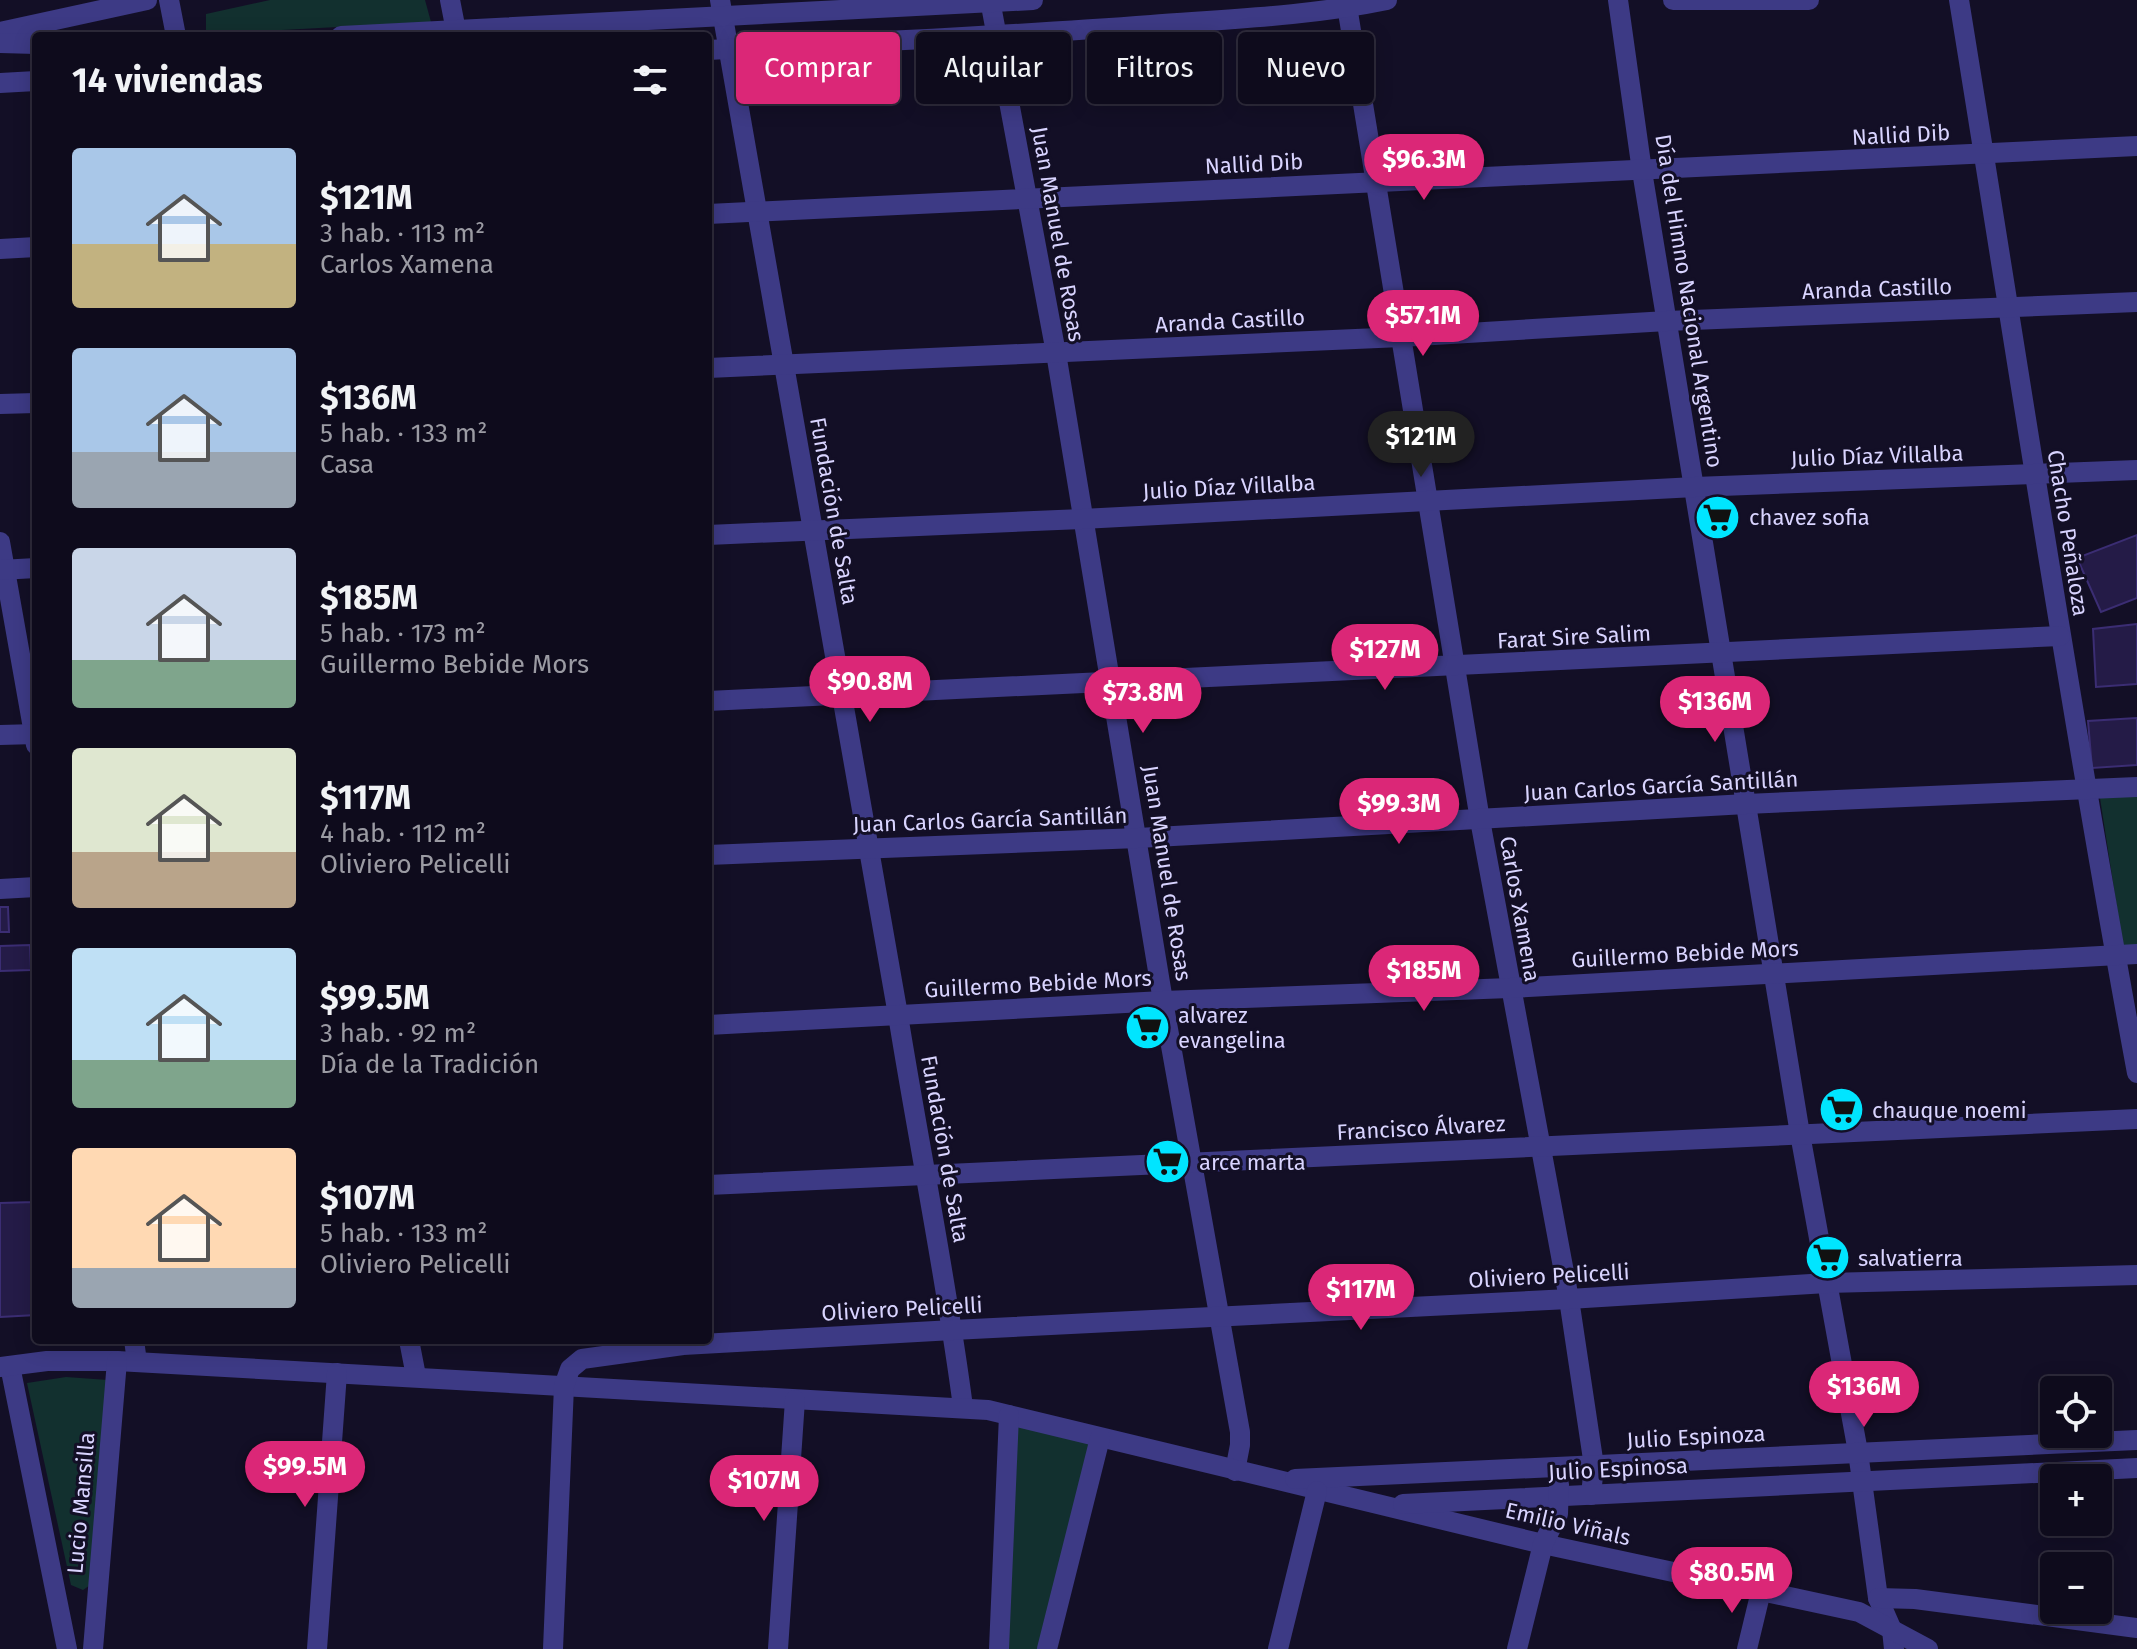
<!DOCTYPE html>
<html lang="es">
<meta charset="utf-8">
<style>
:root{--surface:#0e0b1c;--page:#1c1929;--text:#f1f3f6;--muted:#9b9ba3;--line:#2e2b3b;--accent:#db2777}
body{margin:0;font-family:"Fira Sans",sans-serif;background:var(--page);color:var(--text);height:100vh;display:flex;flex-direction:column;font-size:30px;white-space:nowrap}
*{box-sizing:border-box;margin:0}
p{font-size:26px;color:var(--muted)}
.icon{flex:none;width:44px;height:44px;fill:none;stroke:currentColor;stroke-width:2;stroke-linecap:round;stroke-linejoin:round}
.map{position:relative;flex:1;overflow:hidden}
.side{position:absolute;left:32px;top:32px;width:680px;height:1312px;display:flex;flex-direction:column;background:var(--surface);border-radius:8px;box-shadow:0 4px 20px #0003,0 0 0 2px var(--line)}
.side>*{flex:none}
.guide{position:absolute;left:736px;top:32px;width:760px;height:72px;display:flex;gap:16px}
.buttons{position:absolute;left:2040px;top:1376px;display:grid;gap:16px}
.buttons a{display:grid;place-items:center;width:72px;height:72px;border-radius:8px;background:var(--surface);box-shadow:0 4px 20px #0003,0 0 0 2px var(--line);font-size:40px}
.price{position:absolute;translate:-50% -68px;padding:0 18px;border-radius:28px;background:var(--accent);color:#fff;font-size:26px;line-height:52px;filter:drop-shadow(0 2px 4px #0008)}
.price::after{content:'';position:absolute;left:50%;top:48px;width:24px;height:18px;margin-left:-12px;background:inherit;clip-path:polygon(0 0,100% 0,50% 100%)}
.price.current{background:#222;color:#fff}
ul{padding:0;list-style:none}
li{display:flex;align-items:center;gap:24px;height:200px;padding:0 40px}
li span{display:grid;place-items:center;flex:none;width:224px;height:160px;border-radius:8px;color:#555}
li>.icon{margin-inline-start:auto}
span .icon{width:96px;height:96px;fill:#fffc;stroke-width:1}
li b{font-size:34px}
h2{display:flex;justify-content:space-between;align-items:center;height:96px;padding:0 40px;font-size:34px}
.pill{padding:0 28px;border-radius:8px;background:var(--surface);box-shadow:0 4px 20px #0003,0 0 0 2px var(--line);font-size:28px;line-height:72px}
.pill.current{background:var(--accent);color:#fff}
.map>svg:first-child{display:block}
.green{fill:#12302f}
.building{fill:#241b47;stroke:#3b2d73;stroke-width:2}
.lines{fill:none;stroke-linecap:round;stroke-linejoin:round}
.minor{stroke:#3d3a85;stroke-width:20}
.labels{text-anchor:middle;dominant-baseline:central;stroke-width:6;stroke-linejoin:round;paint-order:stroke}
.street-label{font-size:22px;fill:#d9d4ff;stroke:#130f26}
.poi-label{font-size:22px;fill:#d9d4ff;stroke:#130f26;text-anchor:start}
</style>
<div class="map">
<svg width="2137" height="1649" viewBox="0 0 2137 1649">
<rect width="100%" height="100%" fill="#130f26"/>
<g class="green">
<path d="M270 0H425L431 22 206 34V14Z"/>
<path d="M2137 796V947H2123L2100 798Z"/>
<path d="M66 1377 108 1380 93 1583 83 1590 71 1585 27 1383Z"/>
<path d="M1009 1415 1100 1438 1047 1649H1000Z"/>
</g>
<g class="building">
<path d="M2137 535V598L2101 612 2077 558Z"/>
<path d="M2137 624V684L2096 687 2093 629Z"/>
<path d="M2137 718V765L2092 768 2088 721Z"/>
<path d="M0 907H8L9 932H0Z"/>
<path d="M30 945 31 970 0 971V946Z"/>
<path d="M31 1094H36V1315L0 1317V1203L34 1202Z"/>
</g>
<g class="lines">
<g class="minor">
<path d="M169 0 176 36"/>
<path d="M450 0 457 36"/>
<path d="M720 0 898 1015C919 1146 946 1276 963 1407"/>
<path d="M990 0 1056 353 1163 1001 1240 1432V1445L1235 1471"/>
<path d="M1346 0 1480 820 1569 1299 1594 1466 1591 1495"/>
<path d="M1618 0 1642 171 1800 1134 1858 1452 1878 1598 1892 1630 1894 1649"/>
<path d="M1673 0H1809"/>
<path d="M1959 0C2017 358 2071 716 2137 1073"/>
<path d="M0 32 147 0"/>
<path d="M341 36 1033 0"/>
<path d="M0 43 36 44"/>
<path d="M708 50C856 43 1004 36 1151 25 1230 19 1310 16 1387 0"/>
<path d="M0 83 36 81"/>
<path d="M708 214 2137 146"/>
<path d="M0 249 36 247"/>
<path d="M708 368 1401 337 1667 321 2137 302"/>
<path d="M0 404 36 403"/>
<path d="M708 535 1082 519 1695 487 2137 470"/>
<path d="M0 542 36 745"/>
<path d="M0 570 36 568"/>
<path d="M708 701 2060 636"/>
<path d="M0 735 36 734"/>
<path d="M708 855 1138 838 1746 804 2137 787"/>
<path d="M0 889 36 887"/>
<path d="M708 1025 1163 1001 1510 988 2137 954"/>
<path d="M708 1185 2137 1119"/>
<path d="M134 1340 137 1362"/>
<path d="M409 1340 416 1376"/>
<path d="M10 1366 67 1649"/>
<path d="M0 1367 47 1361H117L988 1410 1543 1544 1859 1612 1928 1649"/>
<path d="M1295 1479 2137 1440"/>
<path d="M1403 1504 2137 1468"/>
<path d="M1878 1598 1915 1599 2137 1628"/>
<path d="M93 1649 117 1361"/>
<path d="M317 1649 337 1373"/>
<path d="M553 1649 564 1386 570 1369 582 1359 683 1345 953 1330 1569 1299 1827 1283 2137 1275"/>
<path d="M778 1649 795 1400"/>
<path d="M999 1649 1009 1415"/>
<path d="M1047 1649 1100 1438"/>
<path d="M1278 1649 1317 1491"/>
<path d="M1517 1649 1543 1544 1558 1514 1559 1484"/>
<path d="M1747 1649 1761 1591"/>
</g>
</g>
<defs>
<symbol id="supermarket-disc" viewBox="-11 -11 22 22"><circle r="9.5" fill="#00e5ff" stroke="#130f26"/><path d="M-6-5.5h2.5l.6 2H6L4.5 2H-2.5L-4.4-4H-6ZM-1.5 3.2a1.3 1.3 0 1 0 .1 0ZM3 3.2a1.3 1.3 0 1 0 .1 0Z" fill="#111"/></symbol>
</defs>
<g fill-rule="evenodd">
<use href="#supermarket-disc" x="1692" y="492" width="51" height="51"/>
<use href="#supermarket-disc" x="1122" y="1002" width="51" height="51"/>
<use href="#supermarket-disc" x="1816" y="1084" width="51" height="51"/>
<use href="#supermarket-disc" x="1142" y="1136" width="51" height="51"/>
<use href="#supermarket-disc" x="1802" y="1232" width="51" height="51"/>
</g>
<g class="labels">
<g class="street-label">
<text transform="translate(1901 135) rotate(-3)">Nallid Dib</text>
<text transform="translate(1254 164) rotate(-3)">Nallid Dib</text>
<text transform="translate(1058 234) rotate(80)">Juan Manuel de Rosas</text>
<text transform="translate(1877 289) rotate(-2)">Aranda Castillo</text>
<text transform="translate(1689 301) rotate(81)">Día del Himno Nacional Argentino</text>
<text transform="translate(1230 321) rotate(-3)">Aranda Castillo</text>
<text transform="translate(1877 456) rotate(-2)">Julio Díaz Villalba</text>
<text transform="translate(1229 487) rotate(-3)">Julio Díaz Villalba</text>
<text transform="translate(834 511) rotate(80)">Fundación de Salta</text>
<text transform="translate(2068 533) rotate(81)">Chacho Peñaloza</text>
<text transform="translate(1574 637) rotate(-3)">Farat Sire Salim</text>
<text transform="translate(1661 786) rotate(-3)">Juan Carlos García Santillán</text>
<text transform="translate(990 820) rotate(-2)">Juan Carlos García Santillán</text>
<text transform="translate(1167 873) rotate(81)">Juan Manuel de Rosas</text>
<text transform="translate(1520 909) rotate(80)">Carlos Xamena</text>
<text transform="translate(1685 954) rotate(-3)">Guillermo Bebide Mors</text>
<text transform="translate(1038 984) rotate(-3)">Guillermo Bebide Mors</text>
<text transform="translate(1421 1128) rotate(-3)">Francisco Álvarez</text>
<text transform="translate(945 1149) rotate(80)">Fundación de Salta</text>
<text transform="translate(1549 1276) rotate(-3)">Oliviero Pelicelli</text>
<text transform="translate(902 1309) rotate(-3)">Oliviero Pelicelli</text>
<text transform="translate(1696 1437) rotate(-3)">Julio Espinoza</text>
<text transform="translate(1618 1469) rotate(-3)">Julio Espinosa</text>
<text transform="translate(81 1503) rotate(-85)">Lucio Mansilla</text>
<text transform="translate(1568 1524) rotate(13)">Emilio Viñals</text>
</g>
<g class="poi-label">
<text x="1749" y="517">chavez sofia</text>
<text x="1178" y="1015">alvarez<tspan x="1178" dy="25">evangelina</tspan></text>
<text x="1872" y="1110">chauque noemi</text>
<text x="1199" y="1162">arce marta</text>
<text x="1858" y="1258">salvatierra</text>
</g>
</g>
</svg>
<div class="buttons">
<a><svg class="icon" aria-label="locate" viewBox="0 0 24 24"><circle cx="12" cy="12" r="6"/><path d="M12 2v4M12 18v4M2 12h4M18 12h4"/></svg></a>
<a>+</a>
<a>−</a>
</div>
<b class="price" style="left:1424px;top:202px">$96.3M</b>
<b class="price" style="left:1423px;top:358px">$57.1M</b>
<b class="price current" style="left:1421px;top:479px">$121M</b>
<b class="price" style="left:1385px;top:692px">$127M</b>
<b class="price" style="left:870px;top:724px">$90.8M</b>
<b class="price" style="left:1143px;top:735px">$73.8M</b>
<b class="price" style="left:1715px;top:744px">$136M</b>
<b class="price" style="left:1399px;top:846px">$99.3M</b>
<b class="price" style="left:1424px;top:1013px">$185M</b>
<b class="price" style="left:1361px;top:1332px">$117M</b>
<b class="price" style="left:1864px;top:1429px">$136M</b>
<b class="price" style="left:305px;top:1509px">$99.5M</b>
<b class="price" style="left:764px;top:1523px">$107M</b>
<b class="price" style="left:1732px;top:1615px">$80.5M</b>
<div class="guide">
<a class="pill current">Comprar</a>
<a class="pill">Alquilar</a>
<a class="pill">Filtros</a>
<a class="pill">Nuevo</a>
</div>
<section class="side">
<h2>14 viviendas<svg class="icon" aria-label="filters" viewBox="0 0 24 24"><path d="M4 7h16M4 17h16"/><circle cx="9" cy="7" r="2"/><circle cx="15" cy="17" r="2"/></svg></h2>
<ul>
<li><span style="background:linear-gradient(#a9c7e8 60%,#c2b280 0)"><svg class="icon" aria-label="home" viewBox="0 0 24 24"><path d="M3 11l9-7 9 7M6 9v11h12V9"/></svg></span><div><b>$121M</b><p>3 hab. · 113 m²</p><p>Carlos Xamena</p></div></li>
<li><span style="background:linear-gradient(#a9c7e8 65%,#9aa5b1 0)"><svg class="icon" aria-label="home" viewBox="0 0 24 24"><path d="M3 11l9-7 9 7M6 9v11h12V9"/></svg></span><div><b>$136M</b><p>5 hab. · 133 m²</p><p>Casa</p></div></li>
<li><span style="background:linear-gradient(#c9d6e8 70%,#7fa58c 0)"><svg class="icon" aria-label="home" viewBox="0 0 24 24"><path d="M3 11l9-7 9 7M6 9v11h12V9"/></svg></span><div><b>$185M</b><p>5 hab. · 173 m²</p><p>Guillermo Bebide Mors</p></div></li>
<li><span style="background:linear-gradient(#dfe7d0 65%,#b9a48a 0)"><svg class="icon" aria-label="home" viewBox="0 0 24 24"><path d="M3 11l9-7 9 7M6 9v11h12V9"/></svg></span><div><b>$117M</b><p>4 hab. · 112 m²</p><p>Oliviero Pelicelli</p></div></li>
<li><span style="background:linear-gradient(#bfe0f5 70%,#7fa58c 0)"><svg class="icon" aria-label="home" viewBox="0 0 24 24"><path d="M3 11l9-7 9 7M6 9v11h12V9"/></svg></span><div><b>$99.5M</b><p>3 hab. · 92 m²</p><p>Día de la Tradición</p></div></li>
<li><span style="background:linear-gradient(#ffd9b3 75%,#9aa5b1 0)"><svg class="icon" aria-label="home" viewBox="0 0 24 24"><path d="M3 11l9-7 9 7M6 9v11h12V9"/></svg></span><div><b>$107M</b><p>5 hab. · 133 m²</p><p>Oliviero Pelicelli</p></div></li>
</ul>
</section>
</div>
